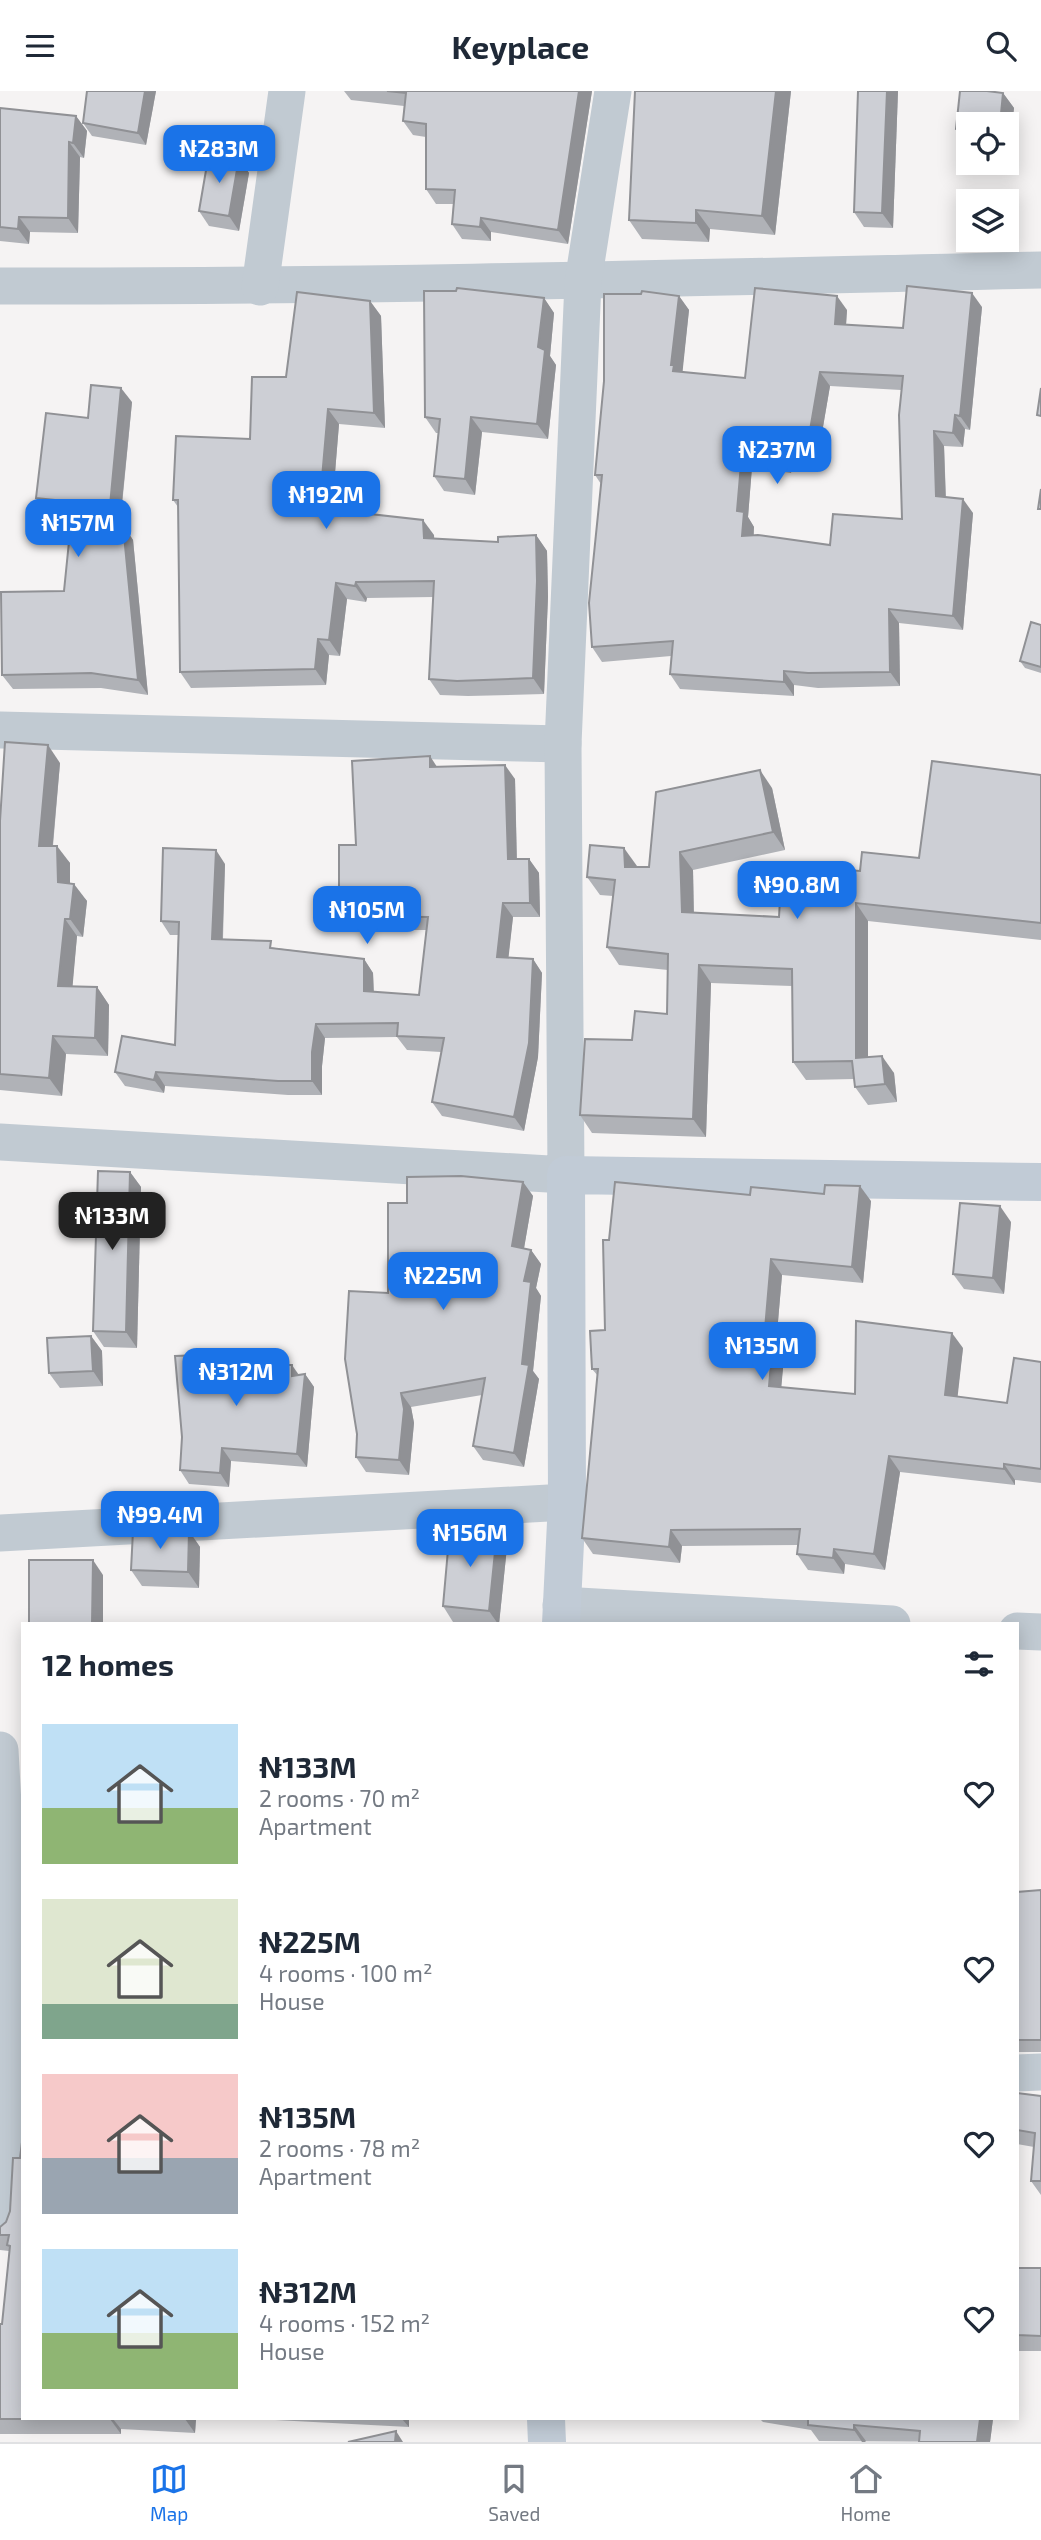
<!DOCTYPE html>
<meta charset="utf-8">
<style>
:root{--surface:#fff;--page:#f6f6f7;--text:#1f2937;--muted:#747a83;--line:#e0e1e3;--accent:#1a73e8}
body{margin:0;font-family:"Exo 2",sans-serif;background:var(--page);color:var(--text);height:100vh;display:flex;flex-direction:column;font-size:26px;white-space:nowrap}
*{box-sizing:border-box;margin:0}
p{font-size:23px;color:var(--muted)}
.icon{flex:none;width:38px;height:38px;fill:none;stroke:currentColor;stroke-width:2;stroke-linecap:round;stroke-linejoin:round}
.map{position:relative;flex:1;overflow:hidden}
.sheet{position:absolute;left:21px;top:1531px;width:998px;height:798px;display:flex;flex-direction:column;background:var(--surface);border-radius:0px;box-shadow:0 4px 18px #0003}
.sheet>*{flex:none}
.controls{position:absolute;left:956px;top:21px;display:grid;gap:14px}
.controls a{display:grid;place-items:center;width:63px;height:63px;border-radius:0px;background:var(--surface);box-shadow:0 4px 18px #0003;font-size:35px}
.price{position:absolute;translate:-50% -60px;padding:0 16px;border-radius:14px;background:var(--accent);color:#fff;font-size:23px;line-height:46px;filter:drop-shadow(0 2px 4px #0008)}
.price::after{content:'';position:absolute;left:50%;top:42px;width:21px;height:16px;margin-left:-10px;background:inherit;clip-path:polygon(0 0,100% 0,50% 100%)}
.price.current{background:#222;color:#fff}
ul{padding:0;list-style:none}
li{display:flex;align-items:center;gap:21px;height:175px;padding:0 21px}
li span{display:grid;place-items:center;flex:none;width:196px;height:140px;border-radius:0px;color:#555}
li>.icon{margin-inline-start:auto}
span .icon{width:84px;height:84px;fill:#fffc;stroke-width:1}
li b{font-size:30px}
h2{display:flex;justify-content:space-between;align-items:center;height:84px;padding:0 21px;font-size:30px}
header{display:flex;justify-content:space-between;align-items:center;height:91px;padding:0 21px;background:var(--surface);font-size:32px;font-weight:700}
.menu{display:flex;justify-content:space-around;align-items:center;height:98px;border-top:2px solid var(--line);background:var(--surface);font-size:19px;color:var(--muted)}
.menu a{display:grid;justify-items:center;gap:4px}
.menu .current{color:var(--accent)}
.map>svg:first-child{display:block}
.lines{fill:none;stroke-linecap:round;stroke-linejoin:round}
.street{stroke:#c1cad2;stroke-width:37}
.secondary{stroke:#c1cbd6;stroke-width:38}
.wall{fill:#b0b2b7;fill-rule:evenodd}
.shaded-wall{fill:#909195}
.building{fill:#cdcfd5;stroke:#909195;stroke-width:2;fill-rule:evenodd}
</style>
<header><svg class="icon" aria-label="menu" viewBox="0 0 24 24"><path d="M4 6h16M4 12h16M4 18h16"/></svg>Keyplace<svg class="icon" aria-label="search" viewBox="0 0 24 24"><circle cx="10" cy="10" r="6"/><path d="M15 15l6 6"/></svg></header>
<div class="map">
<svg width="1041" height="2351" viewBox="0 0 1041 2351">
<rect width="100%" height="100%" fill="#f5f3f3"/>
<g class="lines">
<g class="street">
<path d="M0 195C347 196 694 187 1041 179"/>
<path d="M260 196 287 0"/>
<path d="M0 639 563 653"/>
<path d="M0 1051 566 1084 563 653 583 191 613 0"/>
<path d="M0 1442 567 1411"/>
<path d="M561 1514 892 1533"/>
<path d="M1017 1540 1041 1541"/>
<path d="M0 1659 14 1912 0 2134"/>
<path d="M1017 1982 1041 1981"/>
</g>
<g class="secondary">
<path d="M561 1533 567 1411 566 1084 1041 1091"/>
<path d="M546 2328 547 2351"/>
</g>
</g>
<g class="wall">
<path d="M87 0H156L146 54 92 45 83 32Z"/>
<path d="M344 0H592L568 153 491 141V150L462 148 452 133 453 113H436L426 98V46L413 44 403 30 404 15 351 9Z"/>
<path d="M791 0 775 144 710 138 709 151 642 148 629 129Z"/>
<path d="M858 0H898L893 137 864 136 854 121Z"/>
<path d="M1003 2 1014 17 1009 59 1006 58V33H968V54L966 53 956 38Z"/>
<path d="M0 17 76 25 87 40 84 67 80 66 78 142 30 141 29 153 0 150Z"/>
<path d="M239 67 249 82 239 140 209 135 199 120Z"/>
<path d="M641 203 679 205 689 219 682 281 745 287 847 219 846 234 903 237 982 216 970 339 965 338 963 356 944 355 946 406 973 422 963 539 899 532 900 595 818 597 794 594V605L680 598 670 583 671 565 602 571 592 556 601 393 595 384ZM830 295 901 299 902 428 830 454 754 444V436L748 426 752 376 791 382 794 361 818 365Z"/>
<path d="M544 207 554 222 550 265 556 274 548 348 482 341 475 404 444 400 434 385 438 342H436L425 326Z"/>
<path d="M370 210 381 225 385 337 339 333 334 394 340 403 338 419 434 444V448L498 451 536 444 547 460 548 506 544 603 468 605 440 604 429 588 433 506 367 507 366 511 347 508 340 565 329 564 326 594 191 597 180 581 178 416 173 409 250 348 286 286Z"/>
<path d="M132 311 120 435 123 434 133 449 148 604 101 597 13 598 2 584 64 500 71 424 46 421 36 407 88 327Z"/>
<path d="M1041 534V582L1025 577 1020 570Z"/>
<path d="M60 672 53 755 70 772V792L87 810 83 846 77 845 72 896H97L109 914 108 965 66 963 62 1005 0 999V730Z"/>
<path d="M437 676 515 688 517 768H529L539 782 540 826H513L508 867 533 868 542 882 538 966 524 1040 442 1025 432 1011 441 961 407 959 397 946 325 947 322 975V1004H288L165 995 164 1002 125 995 115 981 175 954 178 844H170L161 830 225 773 223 848 276 857 364 868 373 882 374 901 419 904 426 839H349L339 825 356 754Z"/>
<path d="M1041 684V849L868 830V966L894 982 897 1011 868 1014 855 996 854 988 806 989 793 971 792 895 711 892 706 1046 592 1042 580 1024 632 949 667 923 668 879 619 874 607 856 613 805 600 804 587 786 637 775 649 776 772 697 785 759 693 779 694 822 779 826 860 780 919 767Z"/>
<path d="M130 1081 141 1096 137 1257 104 1256 93 1240Z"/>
<path d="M523 1091 533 1105 524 1157 531 1159 541 1173 536 1197 541 1205 533 1280 539 1288 524 1376 483 1369 473 1355 482 1304 411 1316 414 1332 409 1384 366 1381 356 1366 388 1202Z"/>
<path d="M750 1104 871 1110 863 1192 782 1184 777 1242 785 1255 781 1296 855 1303 963 1257 957 1306 1007 1312 1041 1271V1392L1015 1389V1394L900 1381 885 1479 845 1473 844 1483 808 1479 797 1463 798 1454 682 1455 680 1472 593 1463 582 1447 598 1285 592 1278 605 1239 609 1149Z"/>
<path d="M1011 1131 1004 1203 964 1198 953 1183Z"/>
<path d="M91 1245 102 1260 103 1295 60 1297 49 1282Z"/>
<path d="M259 1262 267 1274 298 1284 305 1283 314 1296 307 1376 231 1370 229 1396 189 1393 180 1379Z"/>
<path d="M189 1440 200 1456 199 1497 142 1495 131 1479Z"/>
<path d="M497 1441 507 1456 499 1533H477L453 1531 443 1515Z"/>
<path d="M1041 1799V1961H1017V1801Z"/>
<path d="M1017 2002 1041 2005V2104L1031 2090 1034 2056 1017 2053Z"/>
<path d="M10 2120 23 2328H196L195 2342 121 2338V2343H0V2233H2L9 2160 0 2159V2136L6 2131Z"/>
<rect x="1017" y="2177" width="24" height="83"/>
<path d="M256 2328H409V2336Z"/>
<path d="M760 2328H993L990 2351 819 2350 811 2339 763 2331Z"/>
</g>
<g class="shaded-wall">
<path d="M145 0H156L146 54 138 42Z"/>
<path d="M579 0H592L568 153 558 139Z"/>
<path d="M776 0H791L775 144 762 125Z"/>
<path d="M887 0H898L893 137 882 122Z"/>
<path d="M1003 2 1014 17 1009 59 1006 54V33H1000Z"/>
<path d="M76 25 87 40 84 67 73 52Z"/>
<path d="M69 51 80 66 78 142 68 127Z"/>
<path d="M239 67 249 82 239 140 229 125Z"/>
<path d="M696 119 710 138 709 151 696 132Z"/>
<path d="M19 126 30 141 29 153 18 138Z"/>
<path d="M481 127 491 141V150L480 136Z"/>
<path d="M972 202 982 216 970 339 960 325Z"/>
<path d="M679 205 689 219 682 286 673 280 671 274Z"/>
<path d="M837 205 847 219 845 248 835 233Z"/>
<path d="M544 207 554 222 550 265 556 274 548 348 537 333 538 256Z"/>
<path d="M370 210 381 225 385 337 374 322Z"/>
<path d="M820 281 830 295 818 365 808 351Z"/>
<path d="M121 297 132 311 118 451 108 436Z"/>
<path d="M328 318 339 333 334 394 340 403 337 434 326 418 322 387Z"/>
<path d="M955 324 965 338 963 356 953 342Z"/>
<path d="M471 326 482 341 475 404 465 388Z"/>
<path d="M934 340 944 355 946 419 936 405Z"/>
<path d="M784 347 794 361 791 382 781 368Z"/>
<path d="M742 361 752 376 748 426 754 436 752 460 742 445 737 420Z"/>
<path d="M963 408 973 422 963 539 953 525Z"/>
<path d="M423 429 434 444 435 463 424 447Z"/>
<path d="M123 434 133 449 148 604 138 589Z"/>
<path d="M536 444 547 460 548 506 544 603 533 587Z"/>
<path d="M356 491 367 507 366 511 355 495Z"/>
<path d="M336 492 347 508 340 565 329 549Z"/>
<path d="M889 518 899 532 900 595 890 581Z"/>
<path d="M318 548 329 564 326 594 315 578Z"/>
<path d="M784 580 794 594V605L784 591Z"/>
<path d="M48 654 60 672 51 773 39 755Z"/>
<path d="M430 665 439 679 430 676Z"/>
<path d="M505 674 515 688 517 782 508 768Z"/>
<path d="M760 679 772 697 785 759 773 741Z"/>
<path d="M57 755 70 772V808L58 791Z"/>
<path d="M624 757 637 775 638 794 625 776Z"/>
<path d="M216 759 225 773 222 862 212 848Z"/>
<path d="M680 761 693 779 694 839 682 821Z"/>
<path d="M529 768 539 782 540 826 530 812Z"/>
<path d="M74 793 87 810 83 846 70 828Z"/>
<path d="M503 812 513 826 507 880 497 866Z"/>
<path d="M856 812 868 830V985L856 967Z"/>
<path d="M65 828 77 845 71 913 58 895Z"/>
<path d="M364 868 373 882 374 914 364 900Z"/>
<path d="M533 868 542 882 538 966 524 1040 514 1026Z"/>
<path d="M699 874 711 892 706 1046 693 1028Z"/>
<path d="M97 896 109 914 108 965 95 947Z"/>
<path d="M316 933 325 947 322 975V1004L312 990V961Z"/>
<path d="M53 945 66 963 62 1005 49 987Z"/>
<path d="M882 965 894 982 897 1011 885 993Z"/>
<path d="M156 981 165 995 164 1002 154 989Z"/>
<path d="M130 1081 141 1096 137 1257 126 1241Z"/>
<path d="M523 1091 533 1105 522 1169 512 1155Z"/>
<path d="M860 1095 871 1110 863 1192 852 1176Z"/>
<path d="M1000 1115 1011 1131 1004 1203 993 1187Z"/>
<path d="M531 1159 541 1173 536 1197 541 1205 533 1280 539 1288 524 1376 514 1362 522 1273 524 1190Z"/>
<path d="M771 1168 782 1184 777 1242 785 1255 780 1311 769 1295 765 1238Z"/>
<path d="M952 1242 963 1257 956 1320 945 1304Z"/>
<path d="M91 1245 102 1260 103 1295 93 1280Z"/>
<path d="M259 1262 268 1276 259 1274Z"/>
<path d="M292 1274 301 1287 292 1285Z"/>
<path d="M305 1283 314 1296 307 1376 297 1363Z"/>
<path d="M401 1302 411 1316 414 1332 409 1384 399 1369Z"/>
<path d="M222 1357 231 1370 229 1396 220 1382Z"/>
<path d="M889 1365 900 1381 885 1479 874 1463Z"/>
<path d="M1004 1373 1015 1389V1394L1004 1378Z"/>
<path d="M671 1439 682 1455 680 1472 669 1456Z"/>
<path d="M189 1440 200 1456 199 1497 188 1481Z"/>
<path d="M497 1441 507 1456 499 1533H498L489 1520Z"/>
<path d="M834 1458 845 1473 844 1483 833 1467Z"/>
<path d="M93 1469 103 1484V1533H92Z"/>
<path d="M110 2328H113L121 2338V2343Z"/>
<path d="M185 2328H196L195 2342Z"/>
<path d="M402 2328H409V2336Z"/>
<path d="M980 2328H993L990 2351H977Z"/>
<path d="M854 2334 866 2350 865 2351H862L854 2339Z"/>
<path d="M396 2340 403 2351H395Z"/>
</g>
<g class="building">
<path d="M87 0H145L138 42 83 32Z"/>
<path d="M387 0H579L558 139 481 127 480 136 452 133 455 99 426 98V33L403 30 406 2Z"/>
<path d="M635 0H776L762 125 696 119V132L629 129Z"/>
<path d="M858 0H887L882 122 854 121Z"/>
<path d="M960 0H987L1003 2 1000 33H968V40L956 38Z"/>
<path d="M0 17 76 25 73 52 69 51 68 127 19 126 18 138 0 136Z"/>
<path d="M209 62 239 67 229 125 199 120Z"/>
<path d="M907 195 972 202 960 325 955 324 953 342 934 340 936 405 963 408 953 525 889 518 890 581 808 582 784 580V591L670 583 673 550 592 556 589 512 602 384H595L604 290V203H641L642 200 679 205 671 274H674L673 280 745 287 755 197 837 205 835 233 903 237ZM820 281 903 285 899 324 902 428 833 423 830 454 758 444 742 445 744 421 737 420 742 361 781 368 784 347 808 351Z"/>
<path d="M457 197 544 207 538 256 545 259 537 333 471 326 465 388 434 385 440 328 425 326 424 200H456Z"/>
<path d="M297 201 370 210 374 322 328 318 322 387H329L326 418 423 429 424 447 498 451V446L536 444 537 490 533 587 457 590 429 588 434 490 356 491 355 495 336 492 329 549 318 548 315 578 180 581 178 409H173L176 345 250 348 252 286H286Z"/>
<path d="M91 294 121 297 108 436 123 434 138 589 91 582 2 584 1 501 64 500 73 411 36 407 46 322 88 327Z"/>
<path d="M1041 297V325L1037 324Z"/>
<path d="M1041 398V418H1038Z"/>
<path d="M1031 531 1041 534V576L1020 570Z"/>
<path d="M5 651 48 654 39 755H57L58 791 74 793 70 828H65L58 895 97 896 95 947 53 945 49 987 0 983V730Z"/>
<path d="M430 665V676L505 674 508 768H529L530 812H503L497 866 533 868 529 952 514 1026 432 1011 444 947 397 945 398 932 316 933 312 961V990H278L156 981 154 989 115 981 122 945 175 954 179 831 161 830 163 757 216 759 212 848 271 850 270 857 364 868V900L419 904 428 826 339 825V754H356L352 670Z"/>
<path d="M932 670 1041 684V832L856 812V967L882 965 885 993 855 996 852 970 793 971 792 878 699 874 693 1028 580 1024 585 948 632 949 635 920 667 923 668 863 607 856 615 789 587 786 590 754 624 757 625 776H649L656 701 760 679 773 741 680 761 682 821 779 826 782 774 860 780 862 761 919 767Z"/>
<path d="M98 1080 130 1081 126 1241 93 1240Z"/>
<path d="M461 1085 523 1091 512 1155 531 1159 524 1190 531 1191 522 1273 529 1274 514 1362 473 1355 485 1287 401 1302 404 1318 399 1369 356 1366 357 1343 345 1268 349 1200 388 1202V1112H407V1086Z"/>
<path d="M615 1091 750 1104 751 1096 824 1103 825 1094 860 1095 852 1176 771 1168 765 1238 774 1239 769 1295 855 1303 856 1230 952 1242 945 1304 1007 1312 1014 1267 1041 1271V1378L1004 1373V1378L889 1365 874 1463 834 1458 833 1467 797 1463 800 1438 671 1439 669 1456 582 1447 598 1278H592L590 1240 605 1239 603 1149H609Z"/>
<path d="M960 1112 1000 1115 993 1187 953 1183Z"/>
<path d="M91 1245 93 1280 49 1282 47 1247Z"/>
<path d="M259 1262V1274H292V1285L305 1283 297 1363 222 1357 220 1382 180 1379 182 1346 175 1265Z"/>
<path d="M450 1436 497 1441 489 1520 443 1515Z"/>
<path d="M133 1440H189L188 1481 131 1479Z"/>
<path d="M29 1469H93L92 1533H29Z"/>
<path d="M1041 1799V1949H1017V1801Z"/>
<path d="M1017 2002 1041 2005V2090H1031L1035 2042 1017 2039Z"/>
<path d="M23 2043V2328H60H0V2233H2L10 2155 7 2154 9 2144H0V2136L6 2131 10 2120 13 2067H20Z"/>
<path d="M1017 2177H1041V2245L1017 2244Z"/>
<path d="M808 2328H980L977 2351H919L920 2340 854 2334V2339L808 2334Z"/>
<path d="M396 2340 395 2351H348Z"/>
</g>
</svg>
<div class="controls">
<a><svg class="icon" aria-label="locate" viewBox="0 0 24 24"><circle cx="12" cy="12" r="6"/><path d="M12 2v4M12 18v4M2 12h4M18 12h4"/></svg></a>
<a><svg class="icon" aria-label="layers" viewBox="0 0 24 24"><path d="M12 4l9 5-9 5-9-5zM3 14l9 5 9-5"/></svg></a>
</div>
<b class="price" style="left:219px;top:94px">₦283M</b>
<b class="price" style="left:777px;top:395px">₦237M</b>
<b class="price" style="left:326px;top:440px">₦192M</b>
<b class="price" style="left:78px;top:468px">₦157M</b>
<b class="price" style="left:797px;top:830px">₦90.8M</b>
<b class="price" style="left:367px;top:855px">₦105M</b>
<b class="price current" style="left:112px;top:1161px">₦133M</b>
<b class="price" style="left:443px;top:1221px">₦225M</b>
<b class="price" style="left:762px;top:1291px">₦135M</b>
<b class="price" style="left:236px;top:1317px">₦312M</b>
<b class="price" style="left:160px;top:1460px">₦99.4M</b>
<b class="price" style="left:470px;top:1478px">₦156M</b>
<section class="sheet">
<h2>12 homes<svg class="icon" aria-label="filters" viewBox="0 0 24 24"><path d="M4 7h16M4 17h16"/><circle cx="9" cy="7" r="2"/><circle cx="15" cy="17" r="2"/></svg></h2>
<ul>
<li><span style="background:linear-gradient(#bfe0f5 60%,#8fb573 0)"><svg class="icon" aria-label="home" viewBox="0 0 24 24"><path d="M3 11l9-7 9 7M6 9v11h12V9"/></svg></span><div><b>₦133M</b><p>2 rooms · 70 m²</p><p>Apartment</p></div><svg class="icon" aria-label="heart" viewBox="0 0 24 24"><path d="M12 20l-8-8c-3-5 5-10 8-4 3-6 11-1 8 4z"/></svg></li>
<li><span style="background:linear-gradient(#dfe7d0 75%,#7fa58c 0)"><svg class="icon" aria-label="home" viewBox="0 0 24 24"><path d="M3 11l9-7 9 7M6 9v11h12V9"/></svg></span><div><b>₦225M</b><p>4 rooms · 100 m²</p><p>House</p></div><svg class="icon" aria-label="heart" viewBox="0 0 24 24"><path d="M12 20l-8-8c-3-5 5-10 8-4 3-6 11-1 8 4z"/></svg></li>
<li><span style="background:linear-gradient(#f6c9c9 60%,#9aa5b1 0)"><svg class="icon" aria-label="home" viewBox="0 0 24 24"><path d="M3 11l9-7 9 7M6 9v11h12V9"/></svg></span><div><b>₦135M</b><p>2 rooms · 78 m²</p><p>Apartment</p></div><svg class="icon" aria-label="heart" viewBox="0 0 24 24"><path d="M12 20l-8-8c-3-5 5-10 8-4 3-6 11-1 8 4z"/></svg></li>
<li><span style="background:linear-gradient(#bfe0f5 60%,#8fb573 0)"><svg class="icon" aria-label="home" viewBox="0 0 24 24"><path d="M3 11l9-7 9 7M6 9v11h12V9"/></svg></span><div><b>₦312M</b><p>4 rooms · 152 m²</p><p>House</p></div><svg class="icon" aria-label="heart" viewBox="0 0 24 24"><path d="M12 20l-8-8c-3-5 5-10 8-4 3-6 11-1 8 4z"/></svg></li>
</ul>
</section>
</div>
<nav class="menu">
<a class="current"><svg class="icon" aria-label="map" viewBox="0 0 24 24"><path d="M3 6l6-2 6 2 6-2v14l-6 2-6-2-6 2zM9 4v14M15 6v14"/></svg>Map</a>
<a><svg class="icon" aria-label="saved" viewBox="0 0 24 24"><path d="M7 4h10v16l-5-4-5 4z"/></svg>Saved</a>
<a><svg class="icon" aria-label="home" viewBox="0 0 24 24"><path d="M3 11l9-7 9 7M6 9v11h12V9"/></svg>Home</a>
</nav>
